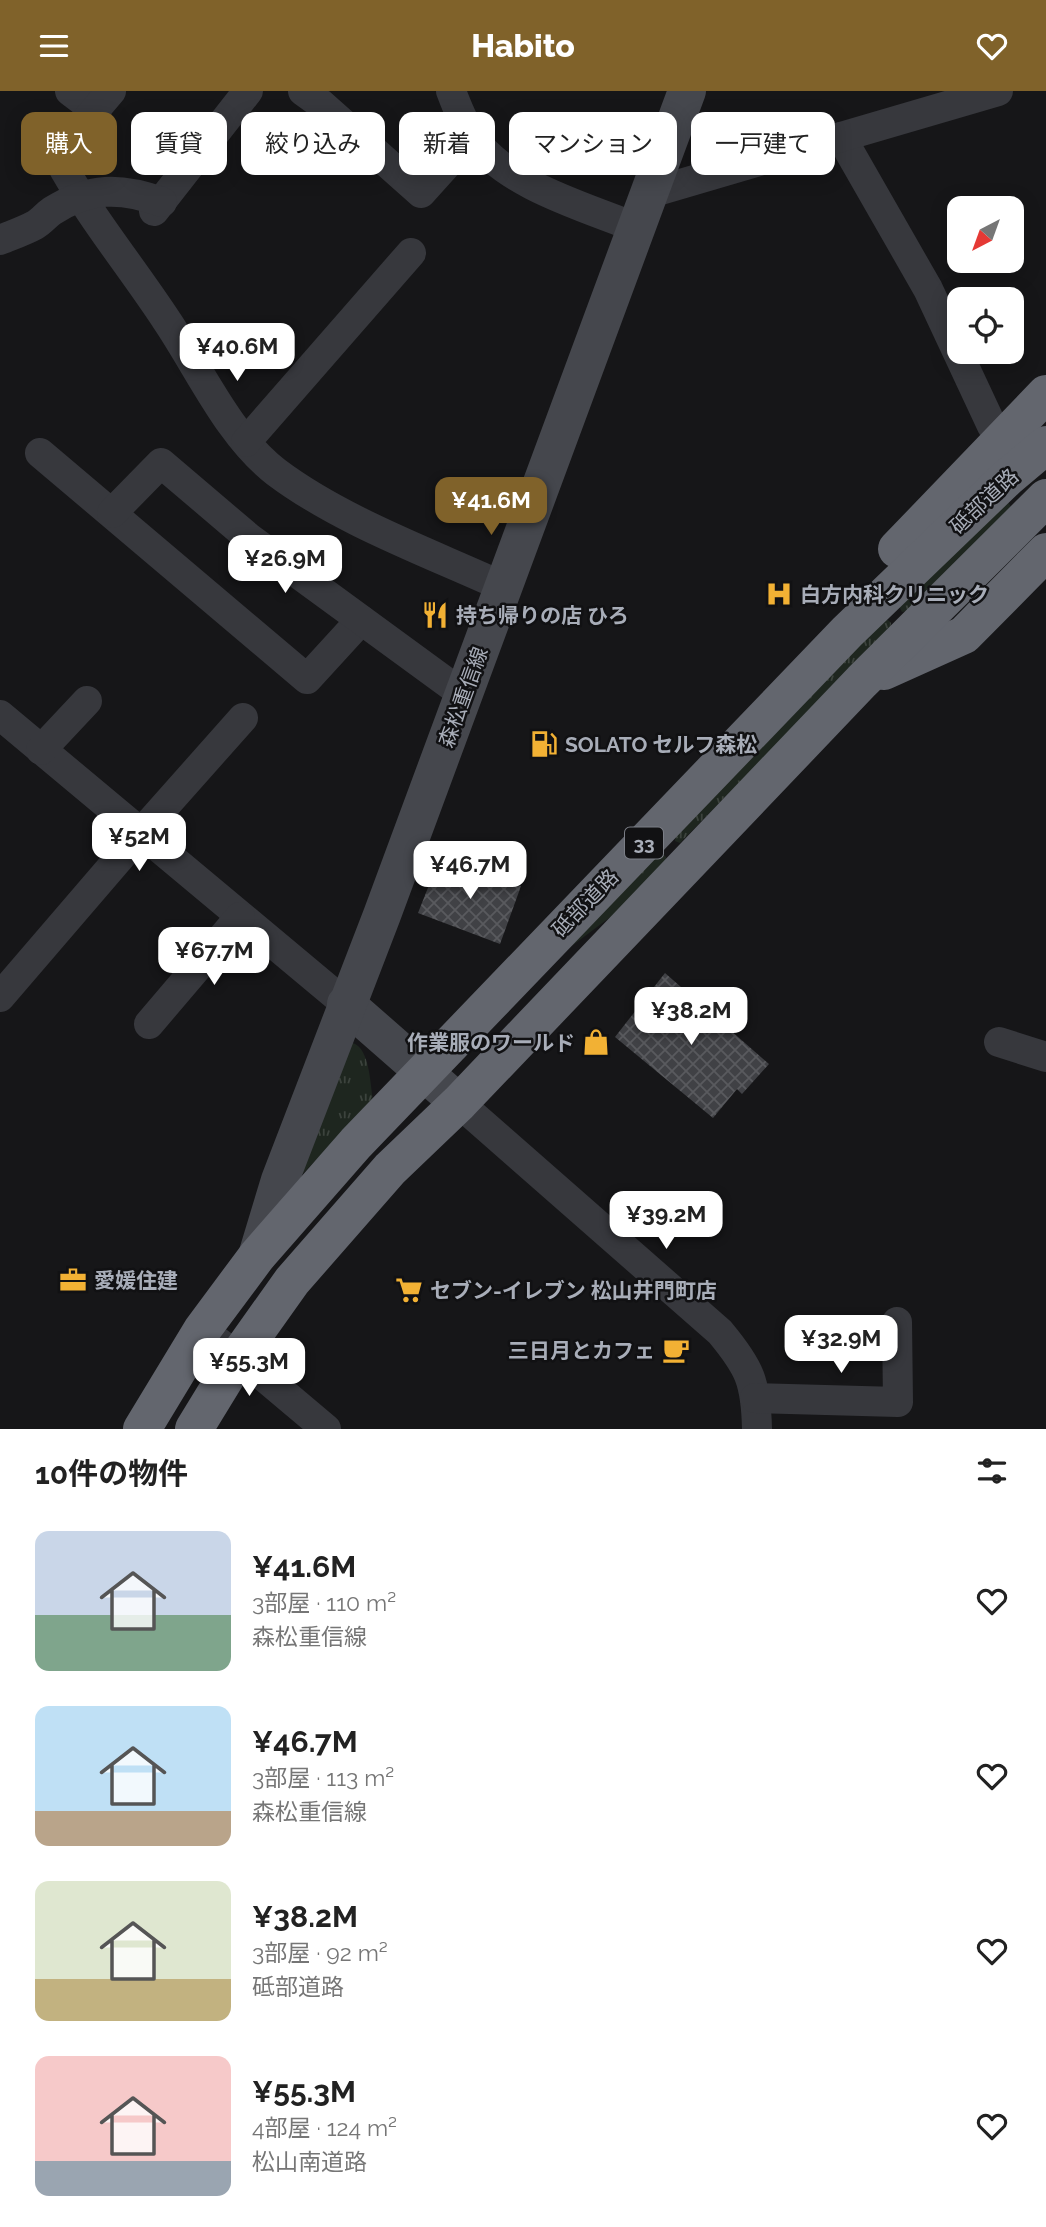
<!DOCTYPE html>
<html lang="ja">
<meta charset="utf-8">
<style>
:root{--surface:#fff;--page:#f6f6f6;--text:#222;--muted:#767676;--accent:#80622a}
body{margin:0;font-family:Raleway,"Noto Sans JP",sans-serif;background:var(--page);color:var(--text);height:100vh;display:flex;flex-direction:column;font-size:26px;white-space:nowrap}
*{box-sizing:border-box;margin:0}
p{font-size:23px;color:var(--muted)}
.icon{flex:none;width:38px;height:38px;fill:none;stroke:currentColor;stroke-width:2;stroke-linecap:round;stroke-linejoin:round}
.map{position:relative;height:1338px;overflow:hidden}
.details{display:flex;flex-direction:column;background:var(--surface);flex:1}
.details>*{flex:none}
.top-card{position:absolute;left:21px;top:21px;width:1004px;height:63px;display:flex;gap:14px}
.needle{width:46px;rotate:221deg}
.buttons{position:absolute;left:947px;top:105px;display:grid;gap:14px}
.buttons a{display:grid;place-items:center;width:77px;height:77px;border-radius:14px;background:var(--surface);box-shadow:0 4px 18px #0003;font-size:35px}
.price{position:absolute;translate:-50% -60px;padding:0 16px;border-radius:14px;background:#fff;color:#222;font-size:23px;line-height:46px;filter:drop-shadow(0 2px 4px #0008)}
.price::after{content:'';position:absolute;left:50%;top:42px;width:21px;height:16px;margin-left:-10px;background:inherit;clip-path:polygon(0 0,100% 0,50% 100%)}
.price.current{background:var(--accent);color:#fff}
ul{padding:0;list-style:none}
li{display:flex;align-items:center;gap:21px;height:175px;padding:0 35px}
li span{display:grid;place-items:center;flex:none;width:196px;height:140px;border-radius:14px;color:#555}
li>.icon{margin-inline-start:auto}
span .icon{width:84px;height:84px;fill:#fffc;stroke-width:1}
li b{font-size:30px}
h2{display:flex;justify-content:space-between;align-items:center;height:84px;padding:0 35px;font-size:30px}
.tag{padding:0 24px;border-radius:14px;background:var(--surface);box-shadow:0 4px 18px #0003;font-size:24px;line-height:63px}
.tag.current{background:var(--accent);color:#fff}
header{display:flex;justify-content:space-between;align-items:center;height:91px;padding:0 35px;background:var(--accent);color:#fff;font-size:32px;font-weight:800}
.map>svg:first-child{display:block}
.grass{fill:url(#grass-tufts)}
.building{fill:url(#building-cross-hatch)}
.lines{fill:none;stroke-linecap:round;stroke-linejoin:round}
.street{stroke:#37383d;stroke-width:30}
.secondary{stroke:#45474d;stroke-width:38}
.highway{stroke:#63666e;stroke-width:38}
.labels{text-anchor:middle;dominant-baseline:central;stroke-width:5;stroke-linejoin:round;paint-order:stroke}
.shield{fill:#111113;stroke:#7b7e86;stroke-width:2}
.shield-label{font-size:19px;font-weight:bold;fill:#a8adb8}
.street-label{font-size:21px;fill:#a8adb8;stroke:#111113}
.poi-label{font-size:21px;font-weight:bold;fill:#a8adb8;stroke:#111113;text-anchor:start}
</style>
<header><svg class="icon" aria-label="menu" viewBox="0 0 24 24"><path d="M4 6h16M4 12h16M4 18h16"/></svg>Habito<svg class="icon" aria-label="heart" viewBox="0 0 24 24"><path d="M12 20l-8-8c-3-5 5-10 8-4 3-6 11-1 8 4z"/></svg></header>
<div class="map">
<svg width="1046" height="1338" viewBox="0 0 1046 1338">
<defs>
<pattern id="grass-tufts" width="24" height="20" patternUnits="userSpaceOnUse" patternTransform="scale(1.75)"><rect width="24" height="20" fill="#1e261f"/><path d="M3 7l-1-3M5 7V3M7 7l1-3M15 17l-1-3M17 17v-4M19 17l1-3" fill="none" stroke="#3c433d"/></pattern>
<pattern id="building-cross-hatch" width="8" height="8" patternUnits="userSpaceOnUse" patternTransform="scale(1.75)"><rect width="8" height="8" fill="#404145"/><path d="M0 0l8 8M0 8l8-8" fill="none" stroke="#595a5e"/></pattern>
</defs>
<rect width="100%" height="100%" fill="#161618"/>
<g class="grass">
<path d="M1008 411 1011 416 907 520 902 521 899 515Z"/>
<path d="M882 529H888L891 532 890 538 680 752 675 750 676 742Z"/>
<path d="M659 760 666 766V772L613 824 569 857Z"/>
<path d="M353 952C370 958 370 993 373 1009L292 1094 348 953Z"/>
</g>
<g class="building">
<path d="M439 769 521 795 500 853 418 822Z"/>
<path d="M665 882 769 973 742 1003 737 998 713 1027 615 946Z"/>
</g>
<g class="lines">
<g class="street">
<path d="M70 0 95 19"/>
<path d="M111 0 67 52 58 67C89 125 131 175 167 230 200 279 229 345 276 381 341 430 430 462 504 496"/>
<path d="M303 0 321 13 421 102 466 52 474 48"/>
<path d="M451 0C457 16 464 34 474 48 508 95 586 116 637 137"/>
<path d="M841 46 928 198 992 335 1004 346"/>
<path d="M650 102 998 0"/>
<path d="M154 120 248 0"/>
<path d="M0 149C12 144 24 140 35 134 42 130 46 124 52 120 90 96 120 96 162 111"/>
<path d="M246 351 411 162"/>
<path d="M40 362 307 588 361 529"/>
<path d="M112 422 161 372 248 446 464 604"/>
<path d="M0 624 346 913"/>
<path d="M41 659 87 610"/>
<path d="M0 906 140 743 243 627"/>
<path d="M149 933 240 826"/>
<path d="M999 951 1046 966"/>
<path d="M459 1012 720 1241C750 1277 756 1291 757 1338"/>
<path d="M202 1239 262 1284 326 1338"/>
<path d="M755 1307 898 1311 897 1231"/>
</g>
<g class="secondary">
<path d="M346 913 459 1012"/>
<path d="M257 1165 280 1089 382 824 687 0"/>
</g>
<g class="highway">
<path d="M897 458 1046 303"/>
<path d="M884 580 964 544 1046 461"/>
<path d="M142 1338 202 1239 257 1165 356 1052 847 541 1007 387 1046 354"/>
<path d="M194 1338 238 1266 292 1190 390 1078 459 1012 862 590 1046 407"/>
</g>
</g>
<defs>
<symbol id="hospital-bare" viewBox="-9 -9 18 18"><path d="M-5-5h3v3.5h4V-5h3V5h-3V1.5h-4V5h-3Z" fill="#f2b134" stroke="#111113" stroke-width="2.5" paint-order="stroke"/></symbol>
<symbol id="restaurant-bare" viewBox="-9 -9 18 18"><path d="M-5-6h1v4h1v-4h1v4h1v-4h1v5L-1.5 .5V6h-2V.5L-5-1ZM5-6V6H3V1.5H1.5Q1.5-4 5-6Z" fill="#f2b134" stroke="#111113" stroke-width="2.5" paint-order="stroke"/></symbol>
<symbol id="fuel-bare" viewBox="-9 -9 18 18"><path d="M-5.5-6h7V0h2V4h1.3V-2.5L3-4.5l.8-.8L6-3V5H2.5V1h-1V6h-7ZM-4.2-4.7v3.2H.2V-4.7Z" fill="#f2b134" stroke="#111113" stroke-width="2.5" paint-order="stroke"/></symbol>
<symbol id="shop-bare" viewBox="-9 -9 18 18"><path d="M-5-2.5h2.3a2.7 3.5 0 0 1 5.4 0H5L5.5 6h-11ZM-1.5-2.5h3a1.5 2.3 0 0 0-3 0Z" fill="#f2b134" stroke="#111113" stroke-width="2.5" paint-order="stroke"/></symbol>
<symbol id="office-bare" viewBox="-9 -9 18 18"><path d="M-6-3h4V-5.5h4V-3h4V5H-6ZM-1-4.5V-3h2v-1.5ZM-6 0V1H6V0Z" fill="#f2b134" stroke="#111113" stroke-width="2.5" paint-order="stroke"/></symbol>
<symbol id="supermarket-bare" viewBox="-9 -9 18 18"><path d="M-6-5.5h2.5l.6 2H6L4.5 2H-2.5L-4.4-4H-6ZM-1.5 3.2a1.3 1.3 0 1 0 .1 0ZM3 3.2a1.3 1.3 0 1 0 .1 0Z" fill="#f2b134" stroke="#111113" stroke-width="2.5" paint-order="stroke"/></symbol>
<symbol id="cafe-bare" viewBox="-9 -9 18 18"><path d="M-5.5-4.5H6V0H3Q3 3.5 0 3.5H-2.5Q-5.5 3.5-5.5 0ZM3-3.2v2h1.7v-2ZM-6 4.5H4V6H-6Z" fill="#f2b134" stroke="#111113" stroke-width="2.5" paint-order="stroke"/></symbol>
</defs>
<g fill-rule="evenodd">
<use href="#hospital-bare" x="760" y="484" width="38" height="38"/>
<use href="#restaurant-bare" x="416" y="505" width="38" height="38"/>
<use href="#fuel-bare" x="525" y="634" width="38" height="38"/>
<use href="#shop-bare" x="577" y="932" width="38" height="38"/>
<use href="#office-bare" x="54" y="1170" width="38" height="38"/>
<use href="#supermarket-bare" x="390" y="1180" width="38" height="38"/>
<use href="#cafe-bare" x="657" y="1240" width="38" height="38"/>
</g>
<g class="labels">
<rect class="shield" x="625" y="736.5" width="38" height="31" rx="5"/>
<g class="shield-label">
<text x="644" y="752">33</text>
</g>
<g class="street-label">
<text transform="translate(984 410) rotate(-43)">砥部道路</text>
<text transform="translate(463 606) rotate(-70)">森松重信線</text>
<text transform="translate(585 812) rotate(-46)">砥部道路</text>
</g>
<g class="poi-label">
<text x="800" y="503">白方内科クリニック</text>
<text x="456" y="524">持ち帰りの店 ひろ</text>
<text x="565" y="653">SOLATO セルフ森松</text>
<text x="575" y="951" text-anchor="end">作業服のワールド</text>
<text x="94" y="1189">愛媛住建</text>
<text x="430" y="1199">セブン-イレブン 松山井門町店</text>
<text x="655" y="1259" text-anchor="end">三日月とカフェ</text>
</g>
</g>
</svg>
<div class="buttons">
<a><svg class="needle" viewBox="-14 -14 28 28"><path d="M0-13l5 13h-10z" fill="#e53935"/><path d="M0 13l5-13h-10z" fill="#767676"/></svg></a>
<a><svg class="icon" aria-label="locate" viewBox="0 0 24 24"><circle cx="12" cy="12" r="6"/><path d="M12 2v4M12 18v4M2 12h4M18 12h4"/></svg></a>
</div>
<b class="price" style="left:237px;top:292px">¥40.6M</b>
<b class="price current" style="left:491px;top:446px">¥41.6M</b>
<b class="price" style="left:285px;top:504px">¥26.9M</b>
<b class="price" style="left:139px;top:782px">¥52M</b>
<b class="price" style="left:470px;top:810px">¥46.7M</b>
<b class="price" style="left:214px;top:896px">¥67.7M</b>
<b class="price" style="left:691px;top:956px">¥38.2M</b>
<b class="price" style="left:666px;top:1160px">¥39.2M</b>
<b class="price" style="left:841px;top:1284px">¥32.9M</b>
<b class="price" style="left:249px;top:1307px">¥55.3M</b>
<div class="top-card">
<a class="tag current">購入</a>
<a class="tag">賃貸</a>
<a class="tag">絞り込み</a>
<a class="tag">新着</a>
<a class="tag">マンション</a>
<a class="tag">一戸建て</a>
</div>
</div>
<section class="details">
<h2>10件の物件<svg class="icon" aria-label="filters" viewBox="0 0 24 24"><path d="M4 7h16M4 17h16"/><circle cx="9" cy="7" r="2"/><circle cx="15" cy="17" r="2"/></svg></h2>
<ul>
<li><span style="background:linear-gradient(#c9d6e8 60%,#7fa58c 0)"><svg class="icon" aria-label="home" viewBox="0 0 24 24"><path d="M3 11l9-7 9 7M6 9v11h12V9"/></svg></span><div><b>¥41.6M</b><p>3部屋 · 110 m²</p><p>森松重信線</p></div><svg class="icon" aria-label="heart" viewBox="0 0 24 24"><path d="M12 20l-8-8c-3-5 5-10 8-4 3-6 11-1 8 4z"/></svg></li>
<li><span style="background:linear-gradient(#bfe0f5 75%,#b9a48a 0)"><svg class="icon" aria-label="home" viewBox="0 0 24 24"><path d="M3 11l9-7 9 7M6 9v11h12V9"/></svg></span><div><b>¥46.7M</b><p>3部屋 · 113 m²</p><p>森松重信線</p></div><svg class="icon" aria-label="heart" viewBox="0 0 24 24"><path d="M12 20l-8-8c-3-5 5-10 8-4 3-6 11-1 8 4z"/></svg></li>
<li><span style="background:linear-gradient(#dfe7d0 70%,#c2b280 0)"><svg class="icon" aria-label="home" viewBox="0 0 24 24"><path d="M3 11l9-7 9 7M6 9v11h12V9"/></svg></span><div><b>¥38.2M</b><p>3部屋 · 92 m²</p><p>砥部道路</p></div><svg class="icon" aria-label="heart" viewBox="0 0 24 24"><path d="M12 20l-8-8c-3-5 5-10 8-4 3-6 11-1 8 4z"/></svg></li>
<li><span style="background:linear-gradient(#f6c9c9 75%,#9aa5b1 0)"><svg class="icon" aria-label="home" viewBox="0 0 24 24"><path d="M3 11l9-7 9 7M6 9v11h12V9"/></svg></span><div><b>¥55.3M</b><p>4部屋 · 124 m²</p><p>松山南道路</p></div><svg class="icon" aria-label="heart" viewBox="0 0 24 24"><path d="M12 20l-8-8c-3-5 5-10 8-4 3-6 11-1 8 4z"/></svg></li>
</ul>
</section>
